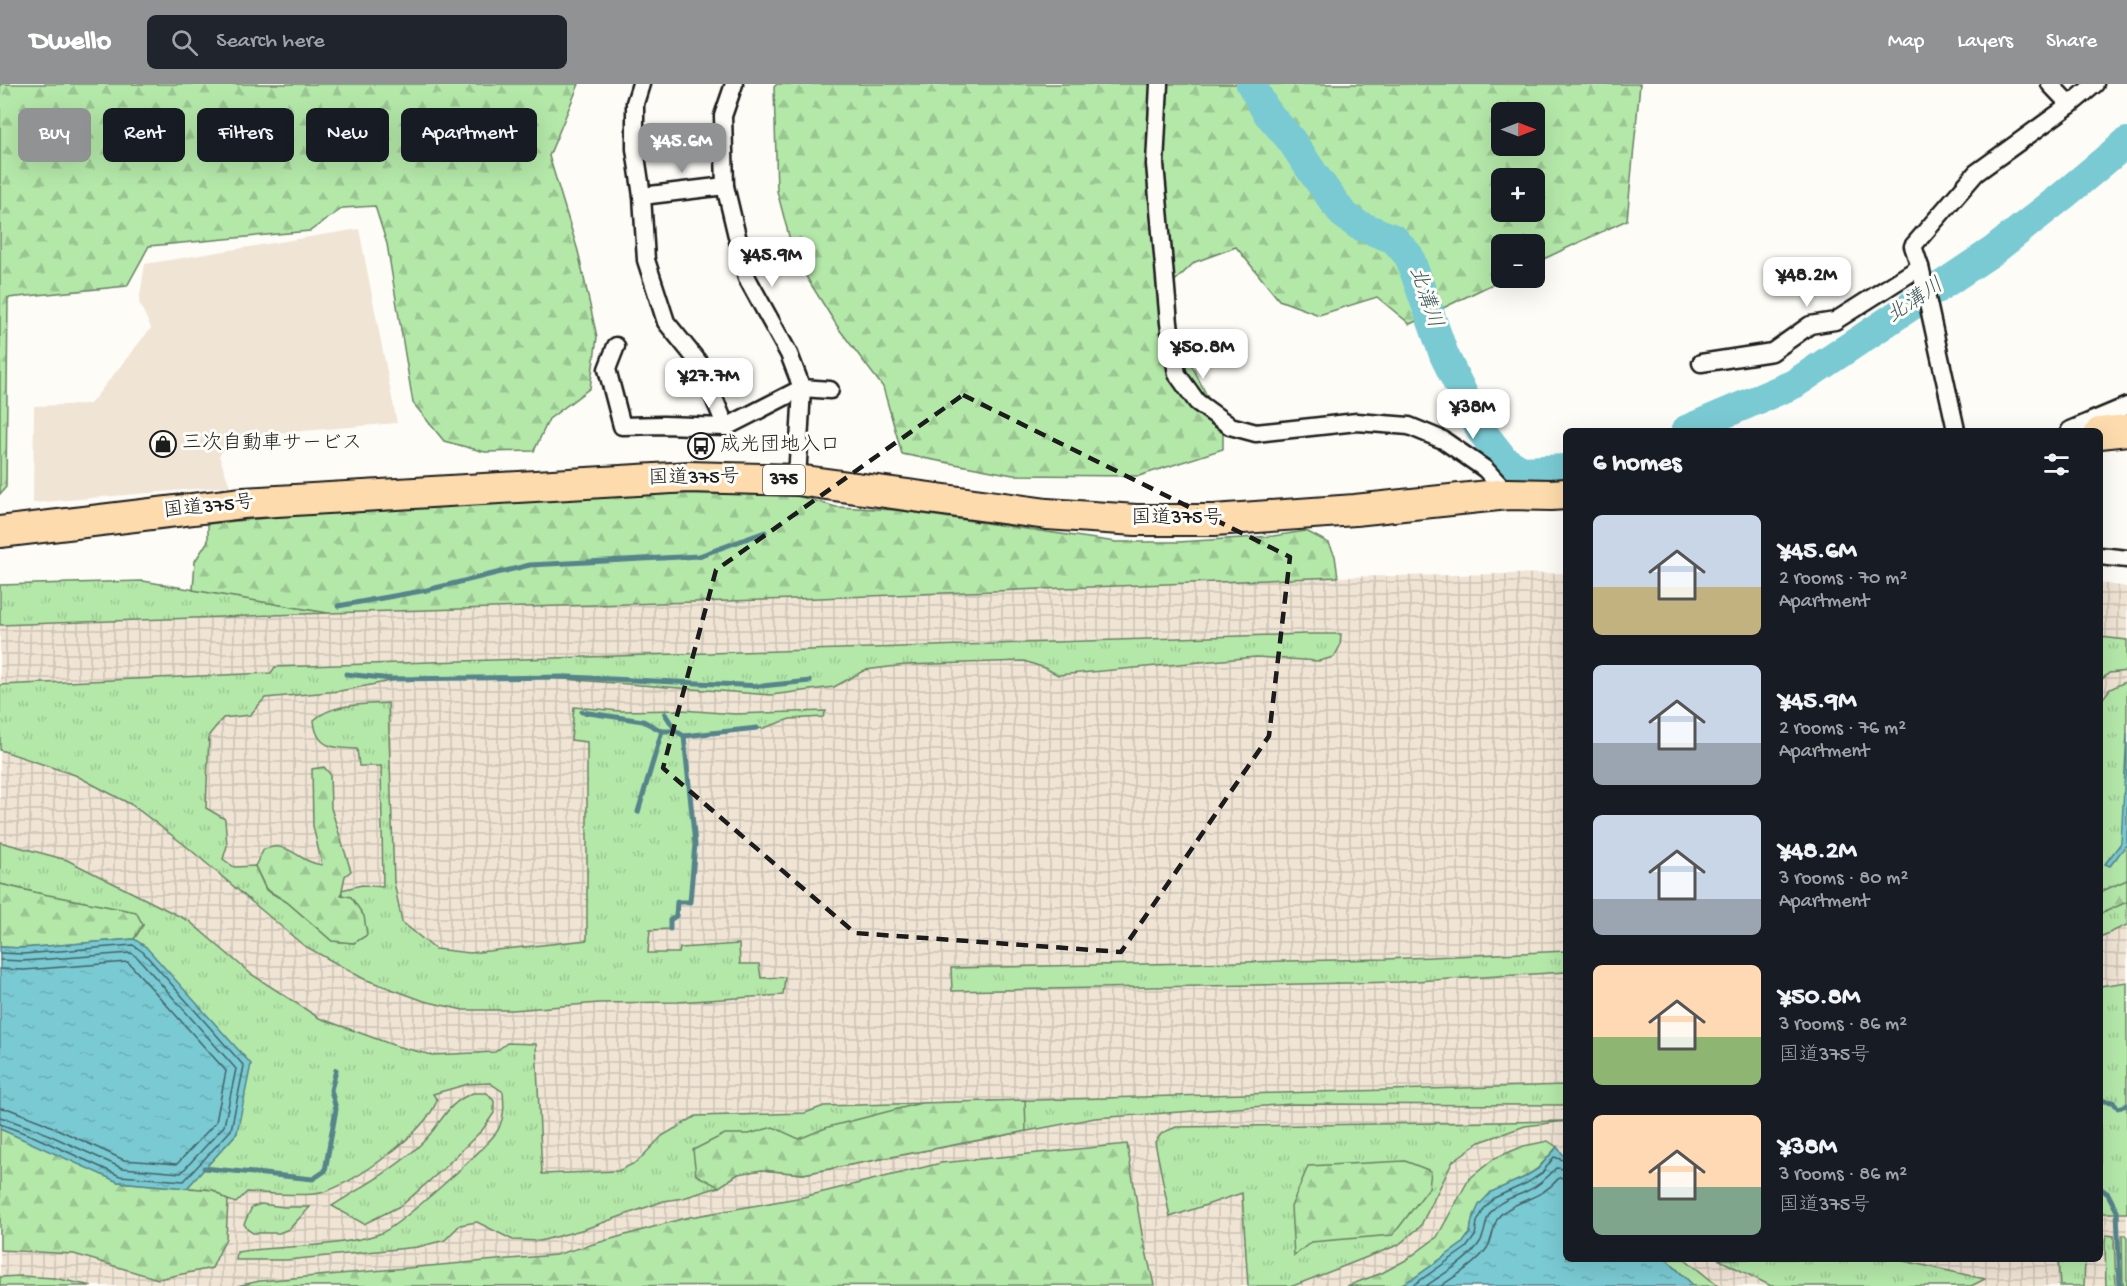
<!DOCTYPE html>
<meta charset="utf-8">
<style>
:root{--surface:#171b24;--page:#20242c;--text:#f1f3f6;--muted:#9ea1a6;--accent:#919294}
body{margin:0;font-family:"Gochi Hand","Klee One",sans-serif;background:var(--page);color:var(--text);height:100vh;display:flex;flex-direction:column;font-size:22px;white-space:nowrap}
*{box-sizing:border-box;margin:0}
p{font-size:20px;color:var(--muted)}
.icon{flex:none;width:33px;height:33px;fill:none;stroke:currentColor;stroke-width:2;stroke-linecap:round;stroke-linejoin:round}
.map{position:relative;flex:1;overflow:hidden}
.details{position:absolute;left:1563px;top:344px;width:540px;height:834px;display:flex;flex-direction:column;background:var(--surface);border-radius:9px;box-shadow:0 6px 24px #0002}
.details>*{flex:none}
.hud{position:absolute;left:18px;top:24px;width:570px;height:54px;display:flex;gap:12px}
.needle{width:39px;rotate:90deg}
.fabs{position:absolute;left:1491px;top:18px;display:grid;gap:12px}
.fabs a{display:grid;place-items:center;width:54px;height:54px;border-radius:9px;background:var(--surface);box-shadow:0 6px 24px #0002;font-size:30px}
.price{position:absolute;translate:-50% -51px;padding:0 14px;border-radius:12px;background:#fff;color:#222;font-size:20px;line-height:39px;filter:drop-shadow(0 2px 3px #0008)}
.price::after{content:'';position:absolute;left:50%;top:36px;width:18px;height:14px;margin-left:-9px;background:inherit;clip-path:polygon(0 0,100% 0,50% 100%)}
.price.selected{background:var(--accent);color:#fff}
ul{padding:0;list-style:none}
li{display:flex;align-items:center;gap:18px;height:150px;padding:0 30px}
li span{display:grid;place-items:center;flex:none;width:168px;height:120px;border-radius:9px;color:#555}
li>.icon{margin-inline-start:auto}
span .icon{width:72px;height:72px;fill:#fffc;stroke-width:1}
li b{font-size:26px}
h2{display:flex;justify-content:space-between;align-items:center;height:72px;padding:0 30px;font-size:26px}
.tag{padding:0 21px;border-radius:9px;background:var(--surface);box-shadow:0 6px 24px #0002;font-size:21px;line-height:54px}
.tag.selected{background:var(--accent);color:#fff}
header{display:flex;align-items:center;gap:36px;box-sizing:border-box;height:84px;padding:0 30px;background:var(--accent);color:#fff}
header strong{font-size:28px}
nav{display:flex;gap:33px;margin-inline-start:auto;font-size:21px}
.search{width:420px;height:54px;background:var(--page);display:flex;align-items:center;gap:15px;box-sizing:border-box;padding:0 21px;border-radius:9px;color:var(--muted);font-size:22px}
.map>svg:first-child{display:block}
.built{fill:#f0e4d5}
.industrial{fill:url(#industrial-grid)}
.grass{fill:url(#grass-tufts);stroke:#688262;stroke-width:1.5}
.forest{fill:url(#forest-firs);stroke:#688262;stroke-width:1.5;fill-rule:evenodd}
.water{fill:url(#water-ripples);stroke:#54848a;stroke-width:1.5}
.lines{fill:none;stroke-linecap:round;stroke-linejoin:round}
.shore{stroke:#426265;stroke-width:1.5}
.stream{stroke:#54848a;stroke-width:5}
.river{stroke:#7acad3;stroke-width:30}
.street-casing{stroke:#1c1c1c;stroke-width:21}
.highway-casing{stroke:#1c1c1c;stroke-width:34}
.street{stroke:#fdfcf7;stroke-width:16}
.highway{stroke:#fddbac;stroke-width:30}
.marked{fill:none;stroke:#1c1c1c;stroke-width:4.5;stroke-dasharray:12 8;stroke-linejoin:round}
.labels{text-anchor:middle;dominant-baseline:central;stroke-width:6;stroke-linejoin:round;paint-order:stroke}
.shield{fill:#fdfcf7;stroke:#605f5e;stroke-width:1.5}
.shield-label{font-size:18px;font-weight:bold;fill:#1c1c1c}
.poi-label{font-size:20px;fill:#1c1c1c;stroke:#fdfcf7;text-anchor:start}
.street-label{font-size:20px;fill:#1c1c1c;stroke:#fdfcf7}
.water-label{font-size:21px;font-style:italic;fill:#3d595c;stroke:#fdfcf7}
</style>
<header>
<strong>Dwello</strong>
<div class="search"><svg class="icon" aria-label="search" viewBox="0 0 24 24"><circle cx="10" cy="10" r="6"/><path d="M15 15l6 6"/></svg>Search here</div>
<nav><a>Map</a><a>Layers</a><a>Share</a></nav>
</header>
<div class="map">
<svg width="2127" height="1202" viewBox="0 0 2127 1202">
<defs>
<pattern id="industrial-grid" width="8" height="8" patternUnits="userSpaceOnUse" patternTransform="scale(1.5)"><rect width="8" height="8" fill="#f0e4d5"/><path d="M0 4h8M4 0v8" fill="none" stroke="#cdc3b6"/></pattern>
<pattern id="grass-tufts" width="24" height="20" patternUnits="userSpaceOnUse" patternTransform="scale(1.5)"><rect width="24" height="20" fill="#b4e8a9"/><path d="M3 7l-1-3M5 7V3M7 7l1-3M15 17l-1-3M17 17v-4M19 17l1-3" fill="none" stroke="#9ac691"/></pattern>
<pattern id="forest-firs" width="22" height="20" patternUnits="userSpaceOnUse" patternTransform="scale(1.5)"><rect width="22" height="20" fill="#b4e8a9"/><path d="M5 1l3.5 6h-7zM16 11l3.5 6h-7z" fill="#9ac691"/></pattern>
<pattern id="water-ripples" width="26" height="14" patternUnits="userSpaceOnUse" patternTransform="scale(1.5)"><rect width="26" height="14" fill="#7acad3"/><path d="M2 4q2-2 4 0t4 0M15 11q2-2 4 0t4 0" fill="none" stroke="#69adb5"/></pattern>
</defs>
<rect width="100%" height="100%" fill="#fdfcf7"/>
<filter id="ink" filterUnits="userSpaceOnUse"><feTurbulence type="fractalNoise" baseFrequency=".0167" numOctaves="2"/><feDisplacementMap in="SourceGraphic" scale="12" xChannelSelector="R" yChannelSelector="G"/><feConvolveMatrix kernelMatrix="1 2 1 2 8 2 1 2 1" color-interpolation-filters="sRGB"/></filter>
<g filter="url(#ink)">
<path class="built" d="M359 145 397 339 233 353 219 372 230 402 33 419 34 322 90 320 151 244 139 218 145 180Z"/>
<path class="industrial" d="M708 409 791 410 836 423 895 426 1116 458H1179L1273 452 1306 447 1329 459 1335 472 1338 493 1566 489V1174H2100V499L2127 503V1202H0V501L143 497 192 506 195 477 208 457V440L282 432 523 417Z"/>
<g class="grass">
<path d="M143 497 328 529 0 541V501Z"/>
<path d="M1306 550H1341L1340 562 1334 573 1319 577 1256 573 1058 591 1045 584 1024 577 905 581 865 586 834 603 771 611 537 593 396 596 340 607 265 614 250 631 223 634 209 651 206 724 225 735 227 762 223 775 234 783 255 782 266 806 287 818 332 857 354 859 341 806 362 801 383 803 381 682H359L357 665C333 664 316 664 314 636 333 619 364 621 388 619L394 798 402 838 435 865 470 869 587 856V658L571 656 574 623 620 627 682 626 735 630 826 627 823 633 790 635 764 644 684 652 695 760 690 818H677L676 832 670 836V845L650 846 648 869H679L680 864 739 860 740 880H759L761 894 785 893 783 911 678 918 599 919 513 926H463L424 917 364 895 303 861 186 762 132 721 75 691 0 666V601L271 589 275 583Z"/>
<path d="M2100 553 2127 556V587L2109 589 2100 597Z"/>
<path d="M2127 597V841L2100 853V618L2110 605Z"/>
<path d="M0 758 67 776 189 837 251 890 319 934 396 962 432 971 495 968 507 959 536 960 542 1090 618 1087 637 1078 662 1052 696 1032 805 1029 824 1022 1566 1001V1021L1292 1020 1095 1034 803 1090 762 1086 740 1089 719 1103 683 1114 664 1117 585 1145 540 1157 513 1156 477 1138 460 1141 445 1156 418 1163 287 1176H236L237 1168C282 1161 336 1164 379 1150 397 1144 492 1060 499 1044 505 1031 504 1021 503 1008L490 999 468 1000 433 1010 437 1016C428 1047 352 1102 320 1109 303 1113 266 1109 247 1108L236 1119 225 1115 213 1106 187 1104 237 1049 146 863 134 855 143 841 38 809 0 800Z"/>
<path d="M1566 867V888L1399 898 952 907 951 884 1386 875Z"/>
<path d="M2127 898V1129H2103L2100 1124V902Z"/>
<path d="M473 1009H487L494 1017V1029L483 1045 444 1084 402 1121 364 1140 332 1122C363 1102 398 1084 424 1057 443 1038 445 1020 473 1009Z"/>
<path d="M1566 1037 1525 1042 1480 1058 1453 1077 1420 1143 1398 1161 1293 1202H1248L1242 1109 1170 1133 1155 1058 1162 1049 1176 1043Z"/>
<path d="M261 1120 284 1123H310L289 1145 279 1149H253L248 1146 244 1140 252 1123Z"/>
<path d="M2106 1151 2114 1152 2116 1202H2106L2105 1158Z"/>
<path d="M2122 1151H2125L2127 1154V1202H2123Z"/>
<path d="M1666 1175H1685L1718 1202H1694Z"/>
<path d="M1718 1175H1895L1985 1195 1971 1202H1771Z"/>
<path d="M2058 1175H2085L2084 1202H2060Z"/>
</g>
<g class="forest">
<path d="M0 0H579L549 72 578 167 597 253 590 304 549 335 534 367 485 368 444 357 413 319 387 160 375 122 343 124 310 147 149 162 127 202 8 214 6 403 0 410Z"/>
<path d="M777 0H1640L1627 136 1535 179 1534 160H1502V194H1505L1410 240 1377 213 1319 231 1279 216 1236 163 1195 178 1161 210 1185 268 1223 344V365L1139 392 1013 391 902 370 883 303 839 245 795 175 777 107 774 3ZM1502 28H1534V62H1502ZM1502 94H1534V128H1502Z"/>
<path d="M623 409 791 410 836 423 895 426 1116 458H1179L1273 452 1306 447 1329 459 1335 472 1338 493 794 515 328 529 193 506 195 477 208 457V440C345 425 484 420 623 409Z"/>
<path d="M324 683 330 690 331 724 351 787 345 792 341 811 351 813 364 832 367 851 354 859 332 857 287 818 266 805 255 782 264 765C269 764 275 762 279 763 295 765 303 779 322 781L313 742 312 685Z"/>
<path d="M2127 796V818L2100 830V808Z"/>
<path d="M0 800 38 809 136 828 143 841 134 855 22 864 0 863Z"/>
<path d="M1025 1016 1026 1047 803 1090 762 1086 738 1090 719 1103 696 1091 693 1066 725 1050H749L773 1043 799 1055 828 1043 921 1019Z"/>
<path d="M0 1045 33 1058 118 1098 213 1106 228 1117 226 1154 212 1184 158 1195 74 1170 0 1166Z"/>
<path d="M1548 1057 1557 1063 1538 1084 1523 1094 1491 1108 1472 1136 1470 1149 1462 1160 1414 1194 1398 1202H1347L1382 1189 1406 1176 1437 1153 1469 1095 1495 1074 1524 1062Z"/>
<path d="M1127 1060 1142 1150 1154 1201 237 1202 260 1197 555 1171 685 1134 803 1113 941 1079Z"/>
<path d="M1405 1077 1431 1087 1429 1104 1393 1151 1311 1158 1294 1172 1291 1123 1308 1082Z"/>
<path d="M21 1192 54 1194 92 1202H0V1193Z"/>
</g>
<g class="water">
<path d="M2127 649V760L2110 782 2105 780 2121 759Z"/>
<path d="M134 855 146 863 251 980 237 1049 187 1104 118 1098 0 1045V863L22 864Z"/>
<path d="M1557 1063 1566 1074V1174L1666 1175 1694 1202H1398L1414 1194 1462 1160 1470 1149 1472 1136 1479 1121 1491 1108 1523 1094 1538 1085Z"/>
</g>
<g class="lines">
<g class="shore">
<path d="M0 869 23 870 133 861 143 868 244 982 231 1046 184 1097 120 1092 35 1053 0 1040"/>
<path d="M0 876 23 877 131 869 138 874 236 985 224 1042 181 1089 122 1084 38 1046 0 1033"/>
<path d="M0 885 24 886 128 878 226 987 216 1038 177 1080 124 1076 42 1038 9 1025 0 1024"/>
<path d="M1412 1202 1466 1164 1475 1152 1477 1138 1484 1125 1494 1114 1527 1099 1542 1089 1554 1073 1566 1077"/>
<path d="M1426 1202C1444 1189 1468 1177 1480 1158 1488 1145 1482 1133 1498 1121 1506 1114 1518 1112 1527 1107 1539 1102 1548 1093 1556 1084L1566 1085"/>
<path d="M1441 1202C1458 1190 1476 1180 1487 1164 1495 1152 1491 1136 1505 1127 1524 1114 1542 1114 1559 1094H1566"/>
</g>
<g class="stream">
<path d="M338 522 427 506 530 481 699 472 765 448"/>
<path d="M346 590 391 595 568 593 762 602 810 597"/>
<path d="M582 628 643 637 662 647"/>
<path d="M684 652 757 644"/>
<path d="M638 728 662 647H676L665 630"/>
<path d="M670 845V836L676 832 677 818H690L695 760 684 652 676 647"/>
<path d="M2100 1014 2104 1017 2113 1018 2118 1024 2127 1021"/>
<path d="M204 1084 313 1095 325 1087 336 1025 331 1006 336 986"/>
<path d="M2100 1104 2108 1110 2117 1127 2120 1202"/>
</g>
<g class="river">
<path d="M1251 0 1266 27 1291 56 1313 89 1343 130 1358 141 1394 155 1409 172 1444 271 1480 345 1504 376 1522 387 1566 385"/>
<path d="M1686 346 1794 300 1993 167 2065 110 2127 58"/>
</g>
<defs>
<g id="street">
<path d="M641 0 635 19V65L642 112 646 176 666 238 700 280 726 343"/>
<path d="M734 0 723 32 725 102 747 194 789 270 802 304 797 396"/>
<path d="M1159 0 1155 80 1169 239 1177 290 1197 318 1230 342 1256 349 1357 338 1409 342 1443 356 1485 385 1508 410"/>
<path d="M2050 0 2070 21"/>
<path d="M642 112 725 102"/>
<path d="M616 262 607 285 622 342 663 341 726 343 802 304 830 306"/>
<path d="M1701 279 1772 268 1810 241 1835 237 1920 183"/>
<path d="M1956 346 1920 183 1913 162 1976 89 2070 21 2095 0"/>
<path d="M2070 346 2127 322"/>
<path d="M2100 472 2127 475"/>
</g>
<g id="highway">
<path d="M2100 349 2127 346"/>
<path d="M0 448 243 419 689 393 797 396 1047 430 1136 436H1214L1355 426 1508 410 1551 411 1566 410"/>
</g>
</defs>
<use href="#street" class="street-casing"/>
<use href="#highway" class="highway-casing"/>
<use href="#street" class="street"/>
<use href="#highway" class="highway"/>
</g>
</g>
<path class="marked" d="M963 311 1290 473 1269 652 1121 868 855 849 663 684 716 486Z"/>
<defs>
<symbol id="shop-ring" viewBox="-11 -11 22 22"><circle r="9.5" fill="#fdfcf7" stroke="#1c1c1c" stroke-width="1.5"/><path d="M-5-2.5h2.3a2.7 3.5 0 0 1 5.4 0H5L5.5 6h-11ZM-1.5-2.5h3a1.5 2.3 0 0 0-3 0Z" fill="#1c1c1c"/></symbol>
<symbol id="bus-ring" viewBox="-11 -11 22 22"><circle r="9.5" fill="#fdfcf7" stroke="#1c1c1c" stroke-width="1.5"/><path d="M-5-6H5V4H4V6H2V4H-2V6H-4V4H-5ZM-3.5-4V0h7V-4ZM-3.5 1.2v1.5H-2V1.2ZM2 1.2v1.5H3.5V1.2Z" fill="#1c1c1c"/></symbol>
</defs>
<g fill-rule="evenodd">
<use href="#shop-ring" x="148" y="345" width="30" height="30"/>
<use href="#bus-ring" x="686" y="347" width="30" height="30"/>
</g>
<g class="labels">
<rect class="shield" x="763" y="381" width="42" height="30" rx="4.5"/>
<g class="shield-label">
<text x="784" y="396">375</text>
</g>
<g class="poi-label">
<text x="182" y="360">三次自動車サービス</text>
<text x="720" y="362">成光団地入口</text>
</g>
<g class="street-label">
<text transform="translate(694 395) rotate(-1)">国道375号</text>
<text transform="translate(209 424) rotate(-6)">国道375号</text>
<text x="1177" y="435">国道375号</text>
</g>
<g class="water-label">
<text transform="translate(1424 214) rotate(71)">北溝川</text>
<text transform="translate(1916 218) rotate(-34)">北溝川</text>
</g>
</g>
</svg>
<div class="fabs">
<a><svg class="needle" viewBox="-14 -14 28 28"><path d="M0-13l5 13h-10z" fill="#e53935"/><path d="M0 13l5-13h-10z" fill="#9ea1a6"/></svg></a>
<a>+</a>
<a>−</a>
</div>
<b class="price selected" style="left:682px;top:90px">¥45.6M</b>
<b class="price" style="left:772px;top:204px">¥45.9M</b>
<b class="price" style="left:1807px;top:224px">¥48.2M</b>
<b class="price" style="left:1203px;top:296px">¥50.8M</b>
<b class="price" style="left:709px;top:325px">¥27.7M</b>
<b class="price" style="left:1473px;top:356px">¥38M</b>
<div class="hud">
<a class="tag selected">Buy</a>
<a class="tag">Rent</a>
<a class="tag">Filters</a>
<a class="tag">New</a>
<a class="tag">Apartment</a>
</div>
<section class="details">
<h2>6 homes<svg class="icon" aria-label="filters" viewBox="0 0 24 24"><path d="M4 7h16M4 17h16"/><circle cx="9" cy="7" r="2"/><circle cx="15" cy="17" r="2"/></svg></h2>
<ul>
<li><span style="background:linear-gradient(#c9d6e8 60%,#c2b280 0)"><svg class="icon" aria-label="home" viewBox="0 0 24 24"><path d="M3 11l9-7 9 7M6 9v11h12V9"/></svg></span><div><b>¥45.6M</b><p>2 rooms · 70 m²</p><p>Apartment</p></div></li>
<li><span style="background:linear-gradient(#c9d6e8 65%,#9aa5b1 0)"><svg class="icon" aria-label="home" viewBox="0 0 24 24"><path d="M3 11l9-7 9 7M6 9v11h12V9"/></svg></span><div><b>¥45.9M</b><p>2 rooms · 76 m²</p><p>Apartment</p></div></li>
<li><span style="background:linear-gradient(#c9d6e8 70%,#9aa5b1 0)"><svg class="icon" aria-label="home" viewBox="0 0 24 24"><path d="M3 11l9-7 9 7M6 9v11h12V9"/></svg></span><div><b>¥48.2M</b><p>3 rooms · 80 m²</p><p>Apartment</p></div></li>
<li><span style="background:linear-gradient(#ffd9b3 60%,#8fb573 0)"><svg class="icon" aria-label="home" viewBox="0 0 24 24"><path d="M3 11l9-7 9 7M6 9v11h12V9"/></svg></span><div><b>¥50.8M</b><p>3 rooms · 86 m²</p><p>国道375号</p></div></li>
<li><span style="background:linear-gradient(#ffd9b3 60%,#7fa58c 0)"><svg class="icon" aria-label="home" viewBox="0 0 24 24"><path d="M3 11l9-7 9 7M6 9v11h12V9"/></svg></span><div><b>¥38M</b><p>3 rooms · 86 m²</p><p>国道375号</p></div></li>
</ul>
</section>
</div>
